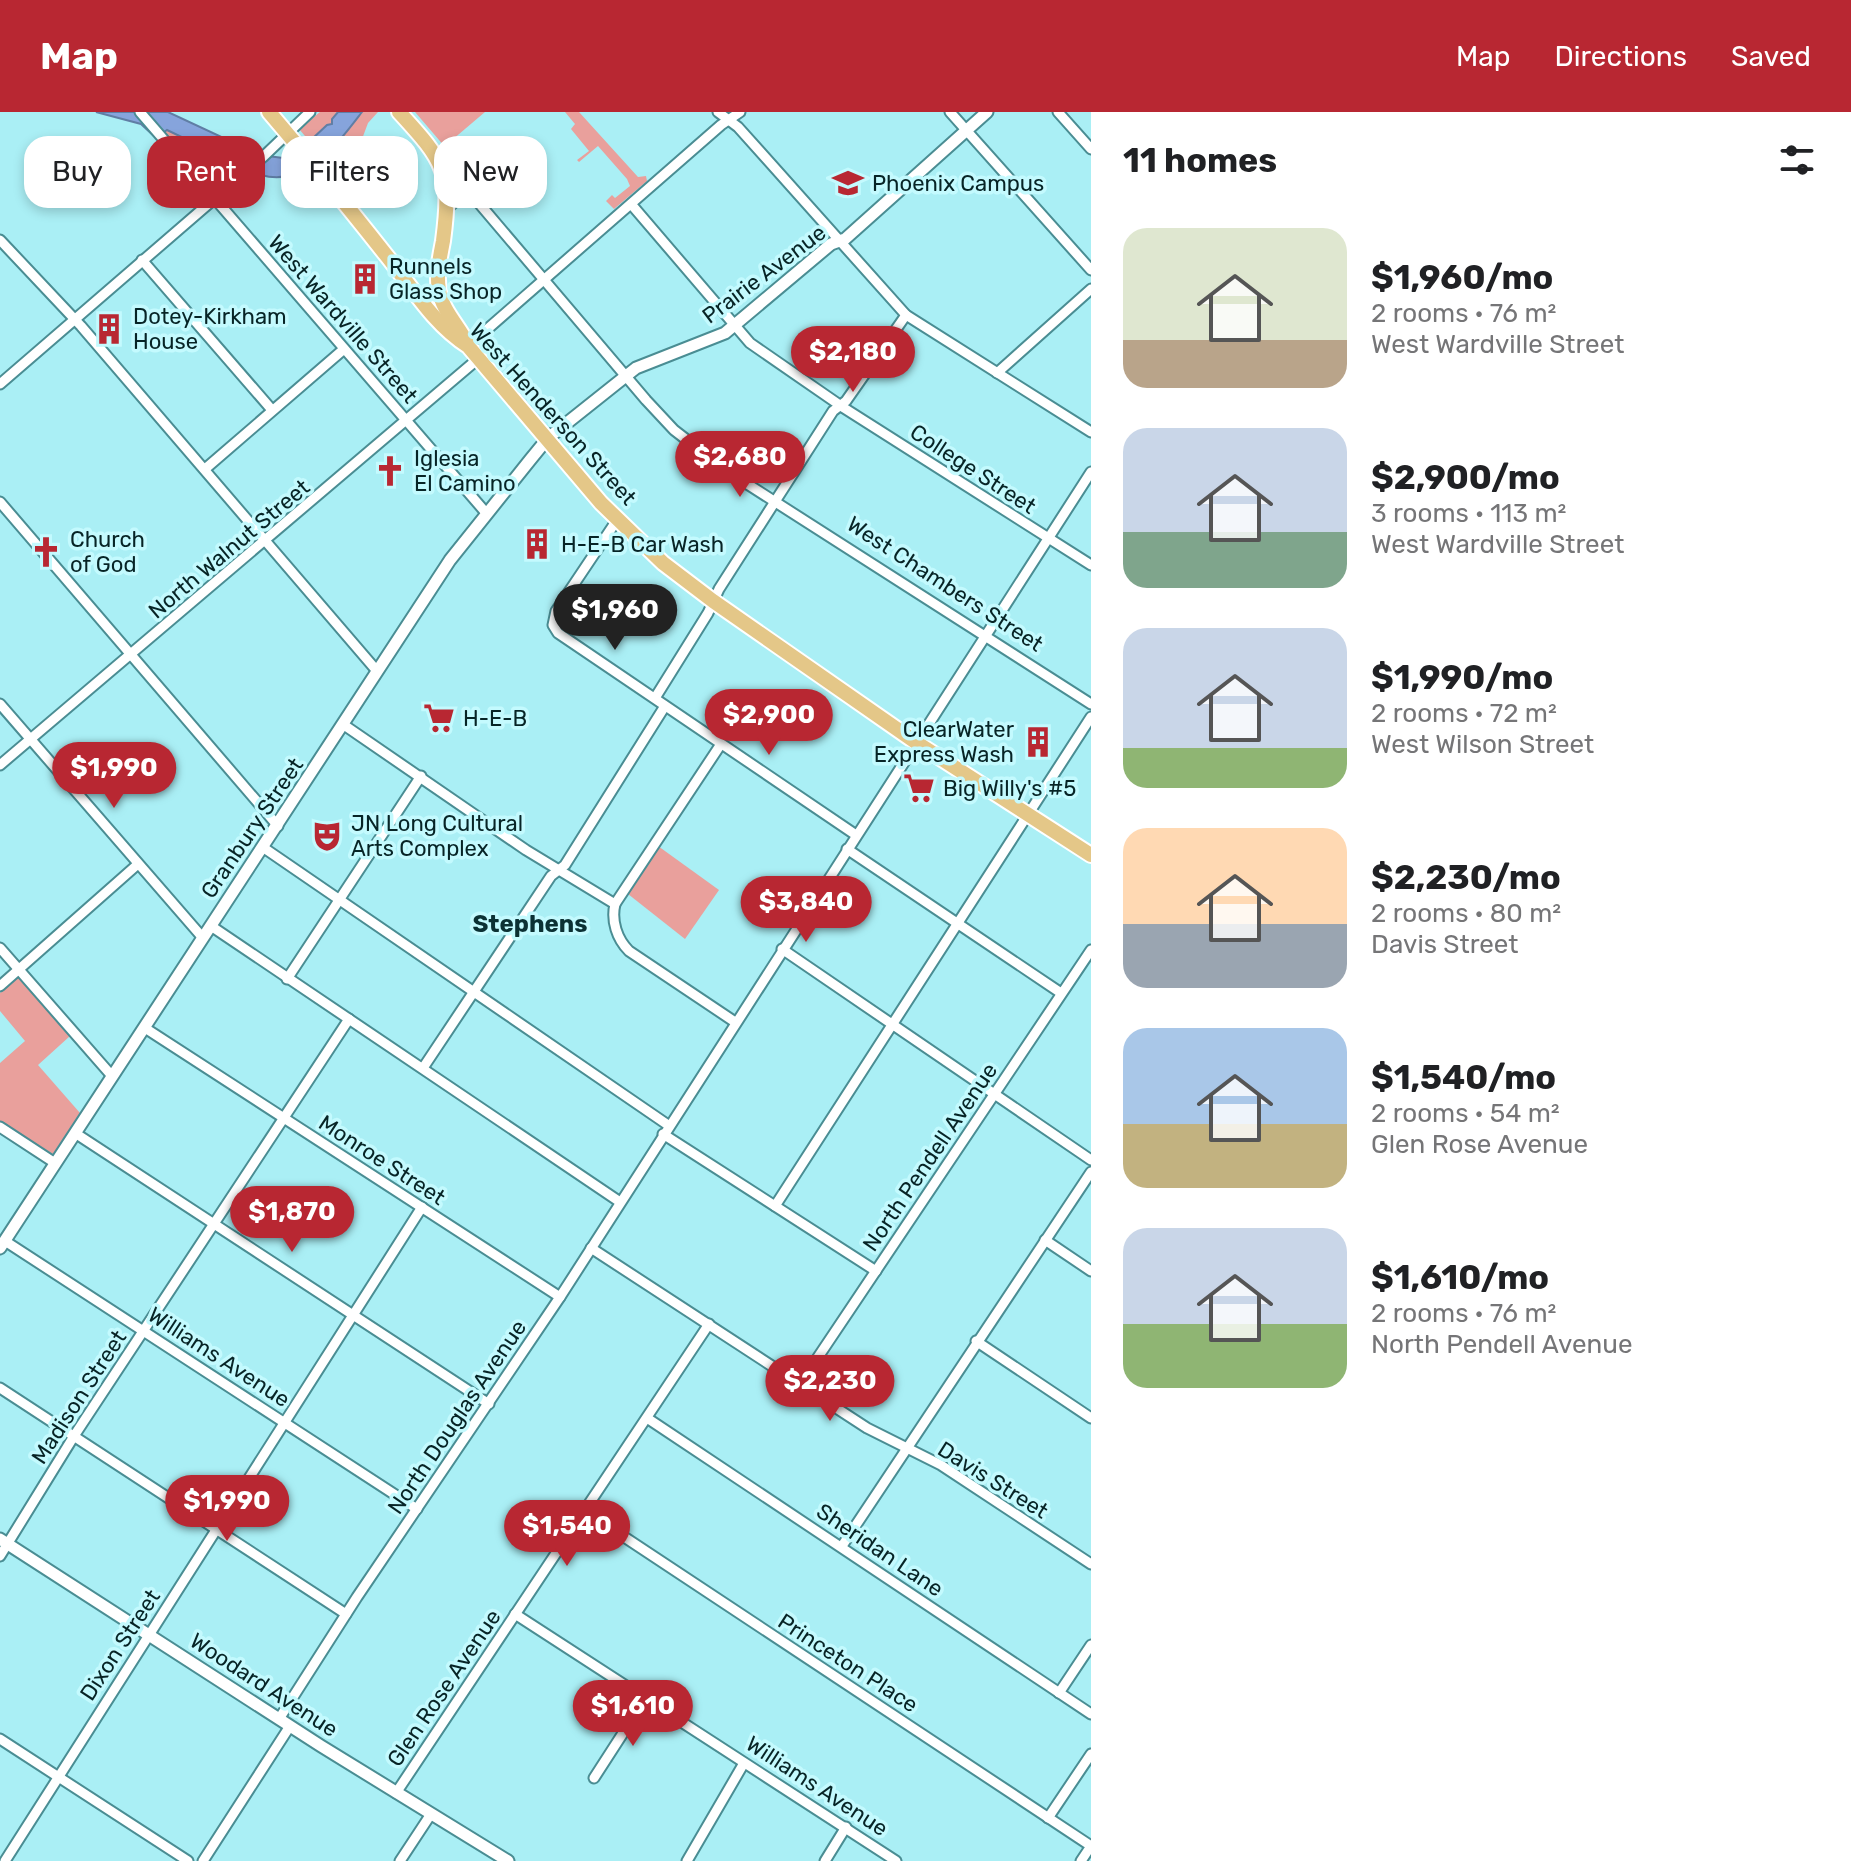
<!DOCTYPE html>
<meta charset="utf-8">
<style>
:root{--surface:#fff;--page:#f6f6f6;--text:#202124;--muted:#757577;--accent:#b82732}
body{margin:0;font-family:Rubik,sans-serif;background:var(--page);color:var(--text);height:100vh;display:flex;flex-direction:column;font-size:30px;white-space:nowrap}
*{box-sizing:border-box;margin:0}
p{font-size:26px;color:var(--muted)}
.icon{flex:none;width:44px;height:44px;fill:none;stroke:currentColor;stroke-width:2;stroke-linecap:round;stroke-linejoin:round}
.map{position:relative;flex:1;overflow:hidden}
.drawer{display:flex;flex-direction:column;background:var(--surface);width:760px}
.drawer>*{flex:none}
.banner{position:absolute;left:24px;top:24px;width:760px;height:72px;display:flex;gap:16px}
.price{position:absolute;translate:-50% -68px;padding:0 18px;border-radius:28px;background:var(--accent);color:#fff;font-size:26px;line-height:52px;filter:drop-shadow(0 2px 4px #0008)}
.price::after{content:'';position:absolute;left:50%;top:48px;width:24px;height:18px;margin-left:-12px;background:inherit;clip-path:polygon(0 0,100% 0,50% 100%)}
.price.selected{background:#222;color:#fff}
ul{padding:0;list-style:none}
li{display:flex;align-items:center;gap:24px;height:200px;padding:0 32px}
li span{display:grid;place-items:center;flex:none;width:224px;height:160px;border-radius:24px;color:#555}
li>.icon{margin-inline-start:auto}
span .icon{width:96px;height:96px;fill:#fffc;stroke-width:1}
li b{font-size:34px}
h2{display:flex;justify-content:space-between;align-items:center;height:96px;padding:0 32px;font-size:34px}
.tag{padding:0 28px;border-radius:24px;background:var(--surface);box-shadow:0 4px 12px #0003;font-size:28px;line-height:72px}
.tag.selected{background:var(--accent);color:#fff}
header{display:flex;align-items:center;gap:48px;box-sizing:border-box;height:112px;padding:0 40px;background:var(--accent);color:#fff}
header strong{font-size:38px}
nav{display:flex;gap:44px;margin-inline-start:auto;font-size:28px}
main{display:flex;flex:1;min-height:0}
.map>svg:first-child{display:block}
.green{fill:#e9a09c}
.water{fill:#86a4dc;stroke:#607ea5;stroke-width:2}
.lines{fill:none;stroke-linecap:round;stroke-linejoin:round}
.minor-casing{stroke:#4a8d93;stroke-width:13}
.tertiary-casing{stroke:#4a8d93;stroke-width:15}
.primary-casing{stroke:#fff;stroke-width:18}
.minor{stroke:#fff;stroke-width:9}
.tertiary{stroke:#fff;stroke-width:11}
.primary{stroke:#e4c788;stroke-width:14}
.labels{text-anchor:middle;dominant-baseline:central;stroke-width:7;stroke-linejoin:round;paint-order:stroke}
.poi-label{font-size:22px;fill:#072426;stroke:#c4fafe;text-anchor:start}
.street-label{font-size:22px;fill:#072426;stroke:#c4fafe}
.neighbourhood-label{font-size:24px;font-weight:bold;fill:#0c3134;stroke:#c4fafe}
</style>
<header>
<strong>Map</strong>
<nav><a>Map</a><a>Directions</a><a>Saved</a></nav>
</header>
<main>
<div class="map">
<svg width="1091" height="1749" viewBox="0 0 1091 1749">
<rect width="100%" height="100%" fill="#aaeff5"/>
<g class="green">
<path d="M320 0H378L368 11 359 35 363 39 355 46 357 50 340 65 299 17Z"/>
<path d="M415 0H485L452 28 455 33 454 35 462 45 457 49Z"/>
<path d="M565 0H579L638 65 646 64 647 69 614 97 606 89 612 83 615 86 630 74 627 67 598 34 579 50 577 48 589 39 571 17 575 12Z"/>
<path d="M167 18 244 55 218 75 213 76 163 19Z"/>
<path d="M658 734 719 778 685 827 628 782Z"/>
<path d="M19 865 70 924 38 953 80 1001 53 1042 0 1010V951L25 929 0 899V881Z"/>
</g>
<path class="water" d="M96 0H168L260 43 283 46 296 42 327 13 332 12V7L338 0H362C338 31 306 76 261 63L167 18 156 26 141 12Z"/>
<g class="lines">
<defs>
<g id="minor">
<path d="M140 0 487 402"/>
<path d="M718 0 738 15 906 203 1091 320"/>
<path d="M950 0 1091 158"/>
<path d="M1058 0 1091 37"/>
<path d="M439 44 646 288 674 318 727 359 1091 592"/>
<path d="M631 92 750 231 844 296 1091 453"/>
<path d="M448 96 459 86 472 85"/>
<path d="M0 128 81 214 377 559"/>
<path d="M142 148 272 298"/>
<path d="M468 234 721 13 740 0"/>
<path d="M997 261 1091 177"/>
<path d="M0 272 264 44 310 0"/>
<path d="M205 357 344 237"/>
<path d="M0 390 278 714"/>
<path d="M617 408 556 499 553 513 558 521 856 723"/>
<path d="M655 586 708 501 719 477 833 299 846 289 906 203"/>
<path d="M0 592 203 826"/>
<path d="M344 613 526 738 615 792C611 809 617 827 629 839L735 910"/>
<path d="M0 653 479 246"/>
<path d="M264 736 668 1013"/>
<path d="M847 737 1061 881"/>
<path d="M615 792 721 632"/>
<path d="M211 814 620 1090"/>
<path d="M0 836 112 964"/>
<path d="M782 837 1091 1048"/>
<path d="M287 867 421 664"/>
<path d="M0 874 138 752"/>
<path d="M145 916 560 1185"/>
<path d="M423 956 551 764 565 753 665 594"/>
<path d="M0 1015 55 1051"/>
<path d="M75 1021 489 1292"/>
<path d="M663 1022 876 1159"/>
<path d="M775 1094 1091 605"/>
<path d="M1045 1128 1091 1159"/>
<path d="M5 1129 417 1397"/>
<path d="M591 1136 867 1316 941 1353 1091 1452"/>
<path d="M976 1229 1091 1306"/>
<path d="M800 1272 1091 838"/>
<path d="M0 1276 346 1502"/>
<path d="M647 1306 1091 1602"/>
<path d="M585 1399 1091 1734 1081 1749"/>
<path d="M842 1434 1091 1060"/>
<path d="M0 1444 74 1324 349 907"/>
<path d="M515 1502 896 1749"/>
<path d="M1059 1581 1091 1533"/>
<path d="M279 1607 357 1485 560 1185 1091 360"/>
<path d="M0 1627 188 1749"/>
<path d="M594 1666 645 1587"/>
<path d="M396 1681 709 1212"/>
<path d="M1048 1706 1091 1642"/>
<path d="M5 1749 422 1095"/>
<path d="M203 1749 290 1614"/>
<path d="M400 1749 431 1702"/>
<path d="M687 1749 744 1651"/>
<path d="M825 1749 846 1715"/>
</g>
<g id="tertiary">
<path d="M0 1136 450 448 530 348 548 326 636 256 725 221 831 132 845 127 987 0"/>
<path d="M0 1427 321 1634 508 1749"/>
</g>
<g id="primary">
<path d="M269 0C309 47 348 95 386 143 411 174 434 213 468 234L601 391 663 451 713 489 917 631 1091 743"/>
<path d="M399 0C445 50 452 60 443 129 440 145 436 162 439 178 442 199 460 215 468 233"/>
</g>
</defs>
<use href="#minor" class="minor-casing"/>
<use href="#tertiary" class="tertiary-casing"/>
<use href="#primary" class="primary-casing"/>
<use href="#minor" class="minor"/>
<use href="#tertiary" class="tertiary"/>
<use href="#primary" class="primary"/>
</g>
<defs>
<symbol id="school-bare" viewBox="-9 -9 18 18"><path d="M0-5L7-2L0 1L-7-2ZM-4 1L0 2.5L4 1V4Q0 6-4 4Z" fill="#b82732" stroke="#c4fafe" stroke-width="2.5" paint-order="stroke"/></symbol>
<symbol id="building-bare" viewBox="-9 -9 18 18"><path d="M-4-6H4V6H1V3H-1V6H-4ZM-2.5-4.3h1.7v1.8h-1.7ZM.8-4.3h1.7v1.8H.8ZM-2.5-1h1.7V.8h-1.7ZM.8-1h1.7V.8H.8Z" fill="#b82732" stroke="#c4fafe" stroke-width="2.5" paint-order="stroke"/></symbol>
<symbol id="church-bare" viewBox="-9 -9 18 18"><path d="M-1.2-6h2.4v3.5h3.3v2.4h-3.3V6h-2.4V-.1h-3.3v-2.4h3.3Z" fill="#b82732" stroke="#c4fafe" stroke-width="2.5" paint-order="stroke"/></symbol>
<symbol id="supermarket-bare" viewBox="-9 -9 18 18"><path d="M-6-5.5h2.5l.6 2H6L4.5 2H-2.5L-4.4-4H-6ZM-1.5 3.2a1.3 1.3 0 1 0 .1 0ZM3 3.2a1.3 1.3 0 1 0 .1 0Z" fill="#b82732" stroke="#c4fafe" stroke-width="2.5" paint-order="stroke"/></symbol>
<symbol id="theatre-bare" viewBox="-9 -9 18 18"><path d="M-5-5.5Q0-4 5-5.5V0Q5 5 0 6Q-5 5-5 0ZM-3.3-2.5H-1v1.5H-3.3ZM1-2.5H3.3v1.5H1ZM-2.8 1Q0 5.5 2.8 1Z" fill="#b82732" stroke="#c4fafe" stroke-width="2.5" paint-order="stroke"/></symbol>
</defs>
<g fill-rule="evenodd">
<use href="#school-bare" x="826" y="49" width="44" height="44"/>
<use href="#building-bare" x="343" y="145" width="44" height="44"/>
<use href="#building-bare" x="87" y="195" width="44" height="44"/>
<use href="#church-bare" x="368" y="337" width="44" height="44"/>
<use href="#building-bare" x="515" y="410" width="44" height="44"/>
<use href="#church-bare" x="24" y="418" width="44" height="44"/>
<use href="#supermarket-bare" x="417" y="584" width="44" height="44"/>
<use href="#building-bare" x="1016" y="608" width="44" height="44"/>
<use href="#supermarket-bare" x="897" y="654" width="44" height="44"/>
<use href="#theatre-bare" x="305" y="702" width="44" height="44"/>
</g>
<g class="labels">
<g class="poi-label">
<text x="872" y="71">Phoenix Campus</text>
<text x="389" y="154">Runnels<tspan x="389" dy="25">Glass Shop</tspan></text>
<text x="133" y="204">Dotey-Kirkham<tspan x="133" dy="25">House</tspan></text>
<text x="414" y="346">Iglesia<tspan x="414" dy="25">El Camino</tspan></text>
<text x="70" y="427">Church<tspan x="70" dy="25">of God</tspan></text>
<text x="561" y="432">H-E-B Car Wash</text>
<text x="463" y="606">H-E-B</text>
<text x="1014" y="617" text-anchor="end">ClearWater<tspan x="1014" dy="25">Express Wash</tspan></text>
<text x="943" y="676">Big Willy's #5</text>
<text x="351" y="711">JN Long Cultural<tspan x="351" dy="25">Arts Complex</tspan></text>
</g>
<g class="street-label">
<text transform="translate(764 162) rotate(-37)">Prairie Avenue</text>
<text transform="translate(343 207) rotate(49)">West Wardville Street</text>
<text transform="translate(553 302) rotate(48)">West Henderson Street</text>
<text transform="translate(973 357) rotate(33)">College Street</text>
<text transform="translate(229 437) rotate(-40)">North Walnut Street</text>
<text transform="translate(945 472) rotate(33)">West Chambers Street</text>
<text transform="translate(252 716) rotate(-56)">Granbury Street</text>
<text transform="translate(930 1045) rotate(-56)">North Pendell Avenue</text>
<text transform="translate(382 1048) rotate(33)">Monroe Street</text>
<text transform="translate(219 1245) rotate(33)">Williams Avenue</text>
<text transform="translate(79 1285) rotate(-57)">Madison Street</text>
<text transform="translate(457 1305) rotate(-56)">North Douglas Avenue</text>
<text transform="translate(993 1368) rotate(32)">Davis Street</text>
<text transform="translate(880 1438) rotate(34)">Sheridan Lane</text>
<text transform="translate(120 1533) rotate(-57)">Dixon Street</text>
<text transform="translate(848 1551) rotate(33)">Princeton Place</text>
<text transform="translate(264 1573) rotate(33)">Woodard Avenue</text>
<text transform="translate(444 1576) rotate(-56)">Glen Rose Avenue</text>
<text transform="translate(817 1674) rotate(33)">Williams Avenue</text>
</g>
<g class="neighbourhood-label">
<text x="530" y="812">Stephens</text>
</g>
</g>
</svg>
<b class="price" style="left:853px;top:282px">$2,180</b>
<b class="price" style="left:740px;top:387px">$2,680</b>
<b class="price selected" style="left:615px;top:540px">$1,960</b>
<b class="price" style="left:769px;top:645px">$2,900</b>
<b class="price" style="left:114px;top:698px">$1,990</b>
<b class="price" style="left:806px;top:832px">$3,840</b>
<b class="price" style="left:292px;top:1142px">$1,870</b>
<b class="price" style="left:830px;top:1311px">$2,230</b>
<b class="price" style="left:227px;top:1431px">$1,990</b>
<b class="price" style="left:567px;top:1456px">$1,540</b>
<b class="price" style="left:633px;top:1636px">$1,610</b>
<div class="banner">
<a class="tag">Buy</a>
<a class="tag selected">Rent</a>
<a class="tag">Filters</a>
<a class="tag">New</a>
</div>
</div>
<section class="drawer">
<h2>11 homes<svg class="icon" aria-label="filters" viewBox="0 0 24 24"><path d="M4 7h16M4 17h16"/><circle cx="9" cy="7" r="2"/><circle cx="15" cy="17" r="2"/></svg></h2>
<ul>
<li><span style="background:linear-gradient(#dfe7d0 70%,#b9a48a 0)"><svg class="icon" aria-label="home" viewBox="0 0 24 24"><path d="M3 11l9-7 9 7M6 9v11h12V9"/></svg></span><div><b>$1,960/mo</b><p>2 rooms · 76 m²</p><p>West Wardville Street</p></div></li>
<li><span style="background:linear-gradient(#c9d6e8 65%,#7fa58c 0)"><svg class="icon" aria-label="home" viewBox="0 0 24 24"><path d="M3 11l9-7 9 7M6 9v11h12V9"/></svg></span><div><b>$2,900/mo</b><p>3 rooms · 113 m²</p><p>West Wardville Street</p></div></li>
<li><span style="background:linear-gradient(#c9d6e8 75%,#8fb573 0)"><svg class="icon" aria-label="home" viewBox="0 0 24 24"><path d="M3 11l9-7 9 7M6 9v11h12V9"/></svg></span><div><b>$1,990/mo</b><p>2 rooms · 72 m²</p><p>West Wilson Street</p></div></li>
<li><span style="background:linear-gradient(#ffd9b3 60%,#9aa5b1 0)"><svg class="icon" aria-label="home" viewBox="0 0 24 24"><path d="M3 11l9-7 9 7M6 9v11h12V9"/></svg></span><div><b>$2,230/mo</b><p>2 rooms · 80 m²</p><p>Davis Street</p></div></li>
<li><span style="background:linear-gradient(#a9c7e8 60%,#c2b280 0)"><svg class="icon" aria-label="home" viewBox="0 0 24 24"><path d="M3 11l9-7 9 7M6 9v11h12V9"/></svg></span><div><b>$1,540/mo</b><p>2 rooms · 54 m²</p><p>Glen Rose Avenue</p></div></li>
<li><span style="background:linear-gradient(#c9d6e8 60%,#8fb573 0)"><svg class="icon" aria-label="home" viewBox="0 0 24 24"><path d="M3 11l9-7 9 7M6 9v11h12V9"/></svg></span><div><b>$1,610/mo</b><p>2 rooms · 76 m²</p><p>North Pendell Avenue</p></div></li>
</ul>
</section>
</main>
